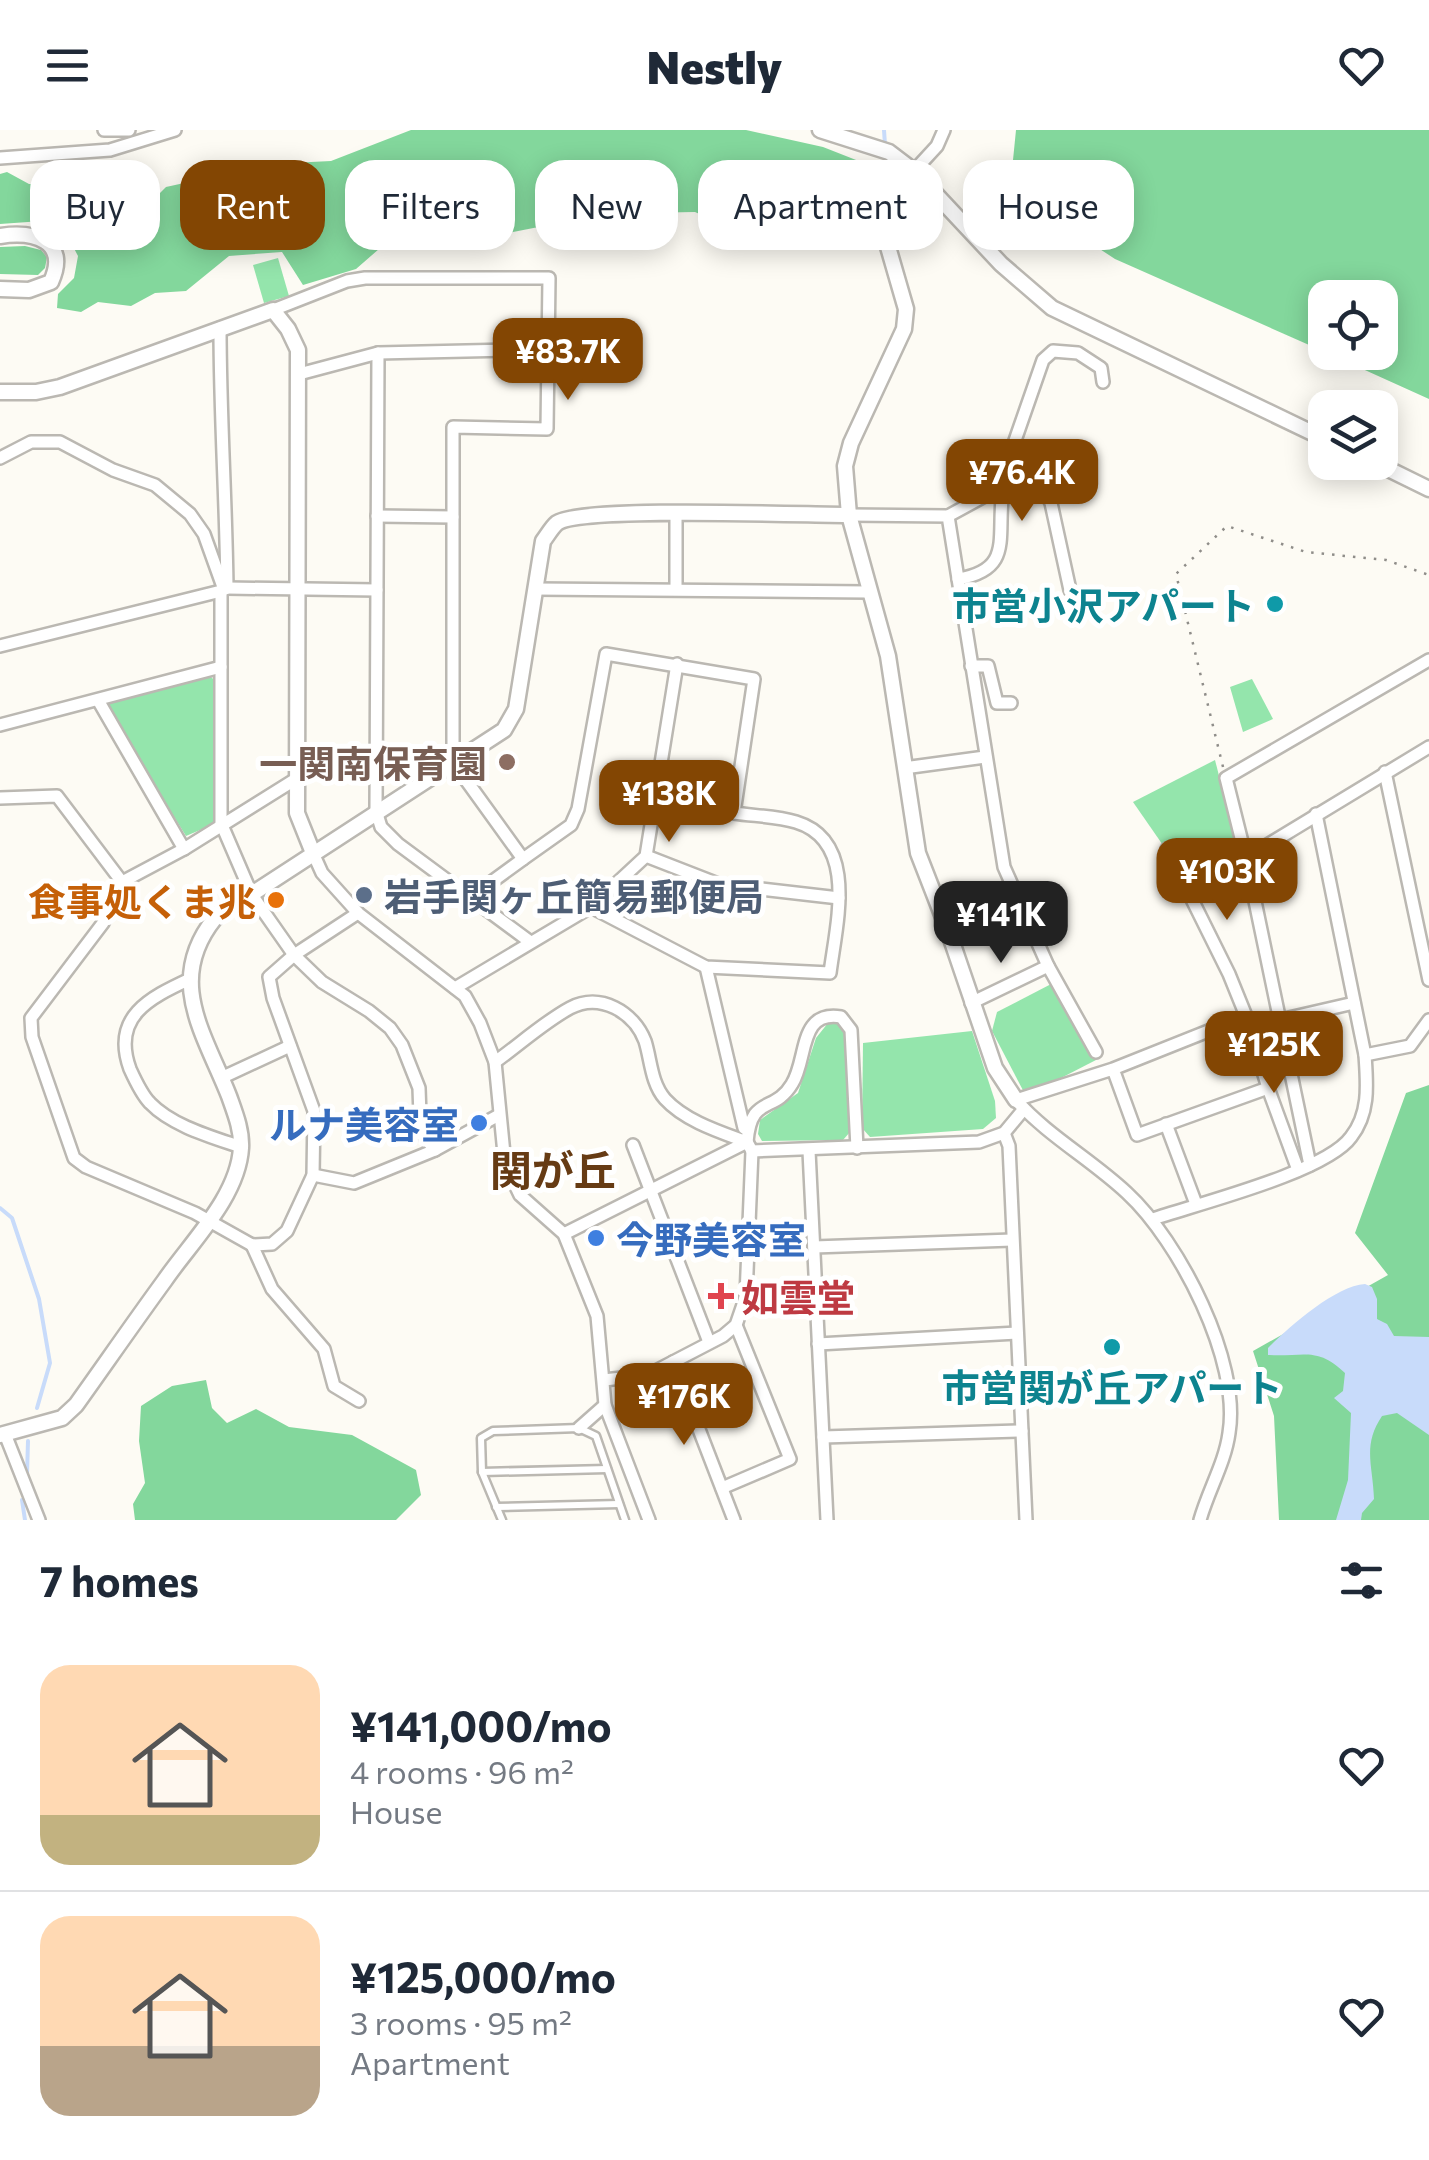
<!DOCTYPE html>
<meta charset="utf-8">
<style>
:root{--surface:#fff;--page:#f2f2f3;--text:#1f2937;--muted:#747a83;--line:#e0e1e3;--accent:#834603}
body{margin:0;font-family:Commissioner,"Noto Sans JP",sans-serif;background:var(--page);color:var(--text);height:100vh;display:flex;flex-direction:column;font-size:38px;white-space:nowrap}
*{box-sizing:border-box;margin:0}
p{font-size:32px;color:var(--muted)}
.icon{flex:none;width:55px;height:55px;fill:none;stroke:currentColor;stroke-width:2;stroke-linecap:round;stroke-linejoin:round}
.map{position:relative;height:1390px;overflow:hidden}
.drawer{display:flex;flex-direction:column;background:var(--surface);flex:1}
.drawer>*{flex:none}
.hud{position:absolute;left:30px;top:30px;width:1370px;height:90px;display:flex;gap:20px}
.buttons{position:absolute;left:1308px;top:150px;display:grid;gap:20px}
.buttons a{display:grid;place-items:center;width:90px;height:90px;border-radius:20px;background:var(--surface);box-shadow:0 5px 25px #0003;font-size:50px}
.price{position:absolute;translate:-50% -85px;padding:0 22px;border-radius:20px;background:var(--accent);color:#fff;font-size:32px;line-height:65px;filter:drop-shadow(0 2px 5px #0008)}
.price::after{content:'';position:absolute;left:50%;top:60px;width:30px;height:22px;margin-left:-15px;background:inherit;clip-path:polygon(0 0,100% 0,50% 100%)}
.price.selected{background:#222;color:#fff}
ul{padding:0;list-style:none}
li{display:flex;align-items:center;gap:30px;height:250px;padding:0 40px}
li+li{border-top:2px solid var(--line)}
li span{display:grid;place-items:center;flex:none;width:280px;height:200px;border-radius:30px;color:#555}
li>.icon{margin-inline-start:auto}
span .icon{width:120px;height:120px;fill:#fffc;stroke-width:1}
li b{font-size:42px}
h2{display:flex;justify-content:space-between;align-items:center;height:120px;padding:0 40px;font-size:42px}
.pill{padding:0 35px;border-radius:30px;background:var(--surface);box-shadow:0 5px 25px #0003;font-size:35px;line-height:90px}
.pill.selected{background:var(--accent);color:#fff}
header{display:flex;justify-content:space-between;align-items:center;height:130px;padding:0 40px;background:var(--surface);font-size:45px;font-weight:800}
.map>svg:first-child{display:block}
.green{fill:#94e5ac}
.forest{fill:#83d79c}
.water{fill:#c8dbfa}
.lines{fill:none;stroke-linecap:round;stroke-linejoin:round}
.stream{stroke:#c8dbfa;stroke-width:4}
.service-casing{stroke:#bbb8b2;stroke-width:11}
.minor-casing{stroke:#bbb8b2;stroke-width:16}
.tertiary-casing{stroke:#bbb8b2;stroke-width:19}
.path{stroke:#8f8d89;stroke-width:2.5;stroke-dasharray:2.5 8;stroke-linecap:butt}
.service{stroke:#fff;stroke-width:6}
.minor{stroke:#fff;stroke-width:11}
.tertiary{stroke:#fff;stroke-width:14}
.culture-dot{fill:#0f9aa8;stroke:#fff;stroke-width:4}
.education-dot{fill:#8d6e63;stroke:#fff;stroke-width:4}
.service-dot{fill:#5c6f8a;stroke:#fff;stroke-width:4}
.food-dot{fill:#e8710a;stroke:#fff;stroke-width:4}
.shop-dot{fill:#3f7fe0;stroke:#fff;stroke-width:4}
.health-dot{fill:#e0444e;stroke:#fff;stroke-width:4}
.labels{text-anchor:middle;dominant-baseline:central;stroke-width:10;stroke-linejoin:round;paint-order:stroke}
.culture-label{font-size:38px;font-weight:bold;fill:#0d838f;stroke:#fff;text-anchor:end}
.education-label{font-size:38px;font-weight:bold;fill:#785e54;stroke:#fff;text-anchor:end}
.service-label{font-size:38px;font-weight:bold;fill:#4e5e75;stroke:#fff;text-anchor:start}
.food-label{font-size:38px;font-weight:bold;fill:#c56008;stroke:#fff;text-anchor:end}
.shop-label{font-size:38px;font-weight:bold;fill:#366cbe;stroke:#fff;text-anchor:end}
.health-label{font-size:38px;font-weight:bold;fill:#be3a42;stroke:#fff;text-anchor:start}
.quarter-label{font-size:42px;font-weight:bold;fill:#663b14;stroke:#fff}
</style>
<header><svg class="icon" aria-label="menu" viewBox="0 0 24 24"><path d="M4 6h16M4 12h16M4 18h16"/></svg>Nestly<svg class="icon" aria-label="heart" viewBox="0 0 24 24"><path d="M12 20l-8-8c-3-5 5-10 8-4 3-6 11-1 8 4z"/></svg></header>
<div class="map">
<svg width="1429" height="1390" viewBox="0 0 1429 1390">
<rect width="100%" height="100%" fill="#fdfbf4"/>
<g class="green">
<path d="M278 128 289 166 264 173 253 135Z"/>
<path d="M208 545 216 551 214 694 186 706 106 578 107 570Z"/>
<path d="M1252 549 1273 589 1243 602 1230 557Z"/>
<path d="M1215 630 1247 755 1201 770 1133 672Z"/>
<path d="M1055 852 1096 930 1026 966 992 901 997 882Z"/>
<path d="M828 893 838 894C861 918 850 971 850 1002L843 1010 762 1011 758 1004 760 990 798 963 816 908Z"/>
<path d="M972 901 995 971 996 988 983 999 870 1007 862 998 863 913Z"/>
</g>
<g class="forest">
<path d="M411 0H746L823 17 879 39 871 58C822 66 779 78 735 100L695 82 638 83 600 98 569 91 442 116 387 112 356 139 303 155 282 122 229 126 186 161 155 163 131 176 98 172 81 182 57 178 58 164 74 148 78 126 67 105 42 91 0 94V44L7 42 29 54H117L150 73 166 57 271 34 331 31Z"/>
<path d="M1016 0H1429V269L1325 222H1380V168H1325V222L1115 129 1010 60Z"/>
<path d="M25 116 41 120 47 127 45 138 38 145 0 144V117Z"/>
<path d="M1429 955V1390H1279L1274 1286 1253 1221 1388 1145 1355 1103 1406 963Z"/>
<path d="M206 1250 212 1278 227 1293 256 1279 289 1297 352 1305 416 1340 421 1365 396 1390H135L133 1374 145 1353 139 1311 141 1276 172 1256Z"/>
</g>
<path class="water" d="M1365 1154 1372 1157 1377 1169V1189L1387 1194 1394 1206 1429 1207V1305L1397 1283 1382 1286C1362 1316 1373 1335 1374 1369L1362 1383 1361 1390H1336L1348 1350 1351 1283 1334 1268 1343 1261 1345 1243C1317 1216 1304 1227 1268 1225V1218C1289 1197 1335 1156 1365 1154Z"/>
<g class="lines">
<g class="stream">
<path d="M884 0 885 15"/>
<path d="M868 72 885 53 886 39"/>
<path d="M0 1078 12 1088 39 1169 50 1233 37 1278"/>
<path d="M27 1345 28 1311"/>
<path d="M22 1370 25 1390"/>
</g>
<defs>
<g id="service">
<path d="M482 1342 607 1339"/>
<path d="M496 1377 619 1374"/>
<path d="M502 1390 482 1342 481 1308 493 1301 579 1298 596 1306 625 1390"/>
</g>
<g id="minor">
<path d="M104 0H129"/>
<path d="M0 28 110 20 175 0"/>
<path d="M914 41 937 16 944 0"/>
<path d="M273 180 347 151 365 148H549L547 299 453 297V632L523 729 571 695 578 679 606 524 754 549 734 683C754 686 776 686 796 692 859 711 836 795 830 843L706 837 591 777"/>
<path d="M220 198C220 285 226 371 227 458L221 461V693L252 765 294 825 322 852 369 881 390 898 402 915 419 958 420 986 426 1009 435 1020"/>
<path d="M378 223 376 681 381 697 398 714 529 811"/>
<path d="M299 244 378 223 548 219"/>
<path d="M0 328 31 312H60L113 340 155 355 190 384 204 404 223 457"/>
<path d="M849 385 948 386 1004 737 1048 836 1096 922"/>
<path d="M377 386 453 387"/>
<path d="M948 386 992 362 1003 345 1043 230 1053 221 1078 223 1101 238 1103 252"/>
<path d="M958 449C1011 440 998 411 1002 369 1020 357 1040 349 1051 373L1070 460"/>
<path d="M227 458 377 460"/>
<path d="M536 459 868 462"/>
<path d="M676 459V383"/>
<path d="M0 516 221 461"/>
<path d="M971 536H988L997 573H1011"/>
<path d="M98 570 184 719"/>
<path d="M0 595 221 537"/>
<path d="M904 638 985 627"/>
<path d="M1385 642 1429 850"/>
<path d="M0 668 57 666 122 752 103 793 31 888 32 907 74 1028 86 1037 195 1083 252 1115 272 1114 287 1101 313 1045 314 981 273 868 269 847 294 825 358 783"/>
<path d="M1167 719 1229 844 1246 886"/>
<path d="M313 723 322 743 358 783 465 866 480 893 495 932 505 1034 520 1065 564 1104 597 1186 605 1275 649 1390"/>
<path d="M646 726 718 754 839 768"/>
<path d="M1246 728 1429 617"/>
<path d="M122 752 184 719 296 649"/>
<path d="M471 767 523 729"/>
<path d="M706 837 744 998"/>
<path d="M190 849C149 868 111 887 130 939 135 950 142 965 150 973 172 996 212 1007 241 1017"/>
<path d="M455 858 591 777 646 726 677 534"/>
<path d="M971 873 1048 836"/>
<path d="M1280 890 1354 873"/>
<path d="M1365 925 1410 916 1429 890"/>
<path d="M495 932C519 915 544 892 570 878 600 862 634 882 645 911 651 930 651 953 665 969 685 991 720 1002 747 1012L752 1021 979 1012 1004 1003 1024 979"/>
<path d="M1113 939 1137 1005 1268 958 1246 886 1113 939 1016 970C1048 1006 1092 1030 1127 1063 1179 1111 1241 1231 1229 1303 1225 1333 1208 1361 1200 1390"/>
<path d="M221 948 290 916"/>
<path d="M1268 958 1298 1040"/>
<path d="M1166 994 1196 1074"/>
<path d="M1004 1003 1009 1016 1026 1390"/>
<path d="M633 1015 709 1212"/>
<path d="M809 1021 827 1390"/>
<path d="M1310 1035 1246 728 1226 648 1429 530"/>
<path d="M313 1045 354 1053 435 1020 499 985"/>
<path d="M1153 1089C1197 1074 1326 1042 1351 1007 1370 983 1367 954 1365 925L1316 684"/>
<path d="M564 1104 747 1012C751 964 774 984 792 954 808 929 798 880 841 887L851 900 857 1018"/>
<path d="M252 1115 272 1159 324 1219 334 1256 359 1271"/>
<path d="M814 1117 1012 1110"/>
<path d="M818 1214 1017 1203"/>
<path d="M673 1232 734 1390"/>
<path d="M604 1250 648 1245 723 1206 736 1195 746 1166 752 1021"/>
<path d="M579 1298 605 1275"/>
<path d="M5 1304 39 1390"/>
<path d="M823 1307 1022 1301"/>
<path d="M722 1358 790 1329 736 1195"/>
</g>
<g id="tertiary">
<path d="M820 0 889 22 914 41 1001 134 1052 178 1325 309"/>
<path d="M914 41 884 85V103L906 179 904 199 851 313 845 336 849 385 888 526 918 723 948 800 995 938 1016 970"/>
<path d="M0 106C33 101 70 110 51 152L29 160 0 159"/>
<path d="M0 262H36L60 257 273 180 288 199 298 220 297 683 313 723"/>
<path d="M1374 332 1429 359"/>
<path d="M0 1305 62 1288 76 1275C106 1233 135 1191 165 1150 191 1112 238 1067 241 1018 242 1000 235 983 229 966 204 903 165 850 215 788L504 600 516 579 543 411C547 406 552 397 557 393 581 376 806 385 849 385"/>
</g>
</defs>
<use href="#service" class="service-casing"/>
<use href="#minor" class="minor-casing"/>
<use href="#tertiary" class="tertiary-casing"/>
<path class="path" d="M1223 637 1176 444 1227 396 1306 422 1386 430 1429 445"/>
<use href="#service" class="service"/>
<use href="#minor" class="minor"/>
<use href="#tertiary" class="tertiary"/>
</g>
<g class="culture-dot">
<circle cx="1275" cy="474" r="10"/>
<circle cx="1112" cy="1217" r="10"/>
</g>
<circle class="education-dot" cx="507" cy="632" r="10"/>
<circle class="service-dot" cx="364" cy="765" r="10"/>
<circle class="food-dot" cx="276" cy="770" r="10"/>
<g class="shop-dot">
<circle cx="479" cy="993" r="10"/>
<circle cx="596" cy="1108" r="10"/>
</g>
<path class="health-dot" d="M716 1151h10v10h10v10h-10v10h-10v-10h-10v-10h10z"/>
<g class="labels">
<g class="culture-label">
<text x="1255" y="474">市営小沢アパート</text>
<text x="1112" y="1256" text-anchor="middle">市営関が丘アパート</text>
</g>
<g class="education-label">
<text x="487" y="632">一関南保育園</text>
</g>
<g class="service-label">
<text x="384" y="765">岩手関ヶ丘簡易郵便局</text>
</g>
<g class="food-label">
<text x="256" y="770">食事処くま兆</text>
</g>
<g class="shop-label">
<text x="459" y="993">ルナ美容室</text>
<text x="616" y="1108" text-anchor="start">今野美容室</text>
</g>
<g class="health-label">
<text x="741" y="1166">如雲堂</text>
</g>
<g class="quarter-label">
<text x="553" y="1039">関が丘</text>
</g>
</g>
</svg>
<div class="buttons">
<a><svg class="icon" aria-label="locate" viewBox="0 0 24 24"><circle cx="12" cy="12" r="6"/><path d="M12 2v4M12 18v4M2 12h4M18 12h4"/></svg></a>
<a><svg class="icon" aria-label="layers" viewBox="0 0 24 24"><path d="M12 4l9 5-9 5-9-5zM3 14l9 5 9-5"/></svg></a>
</div>
<b class="price" style="left:568px;top:273px">¥83.7K</b>
<b class="price" style="left:1022px;top:394px">¥76.4K</b>
<b class="price" style="left:669px;top:715px">¥138K</b>
<b class="price" style="left:1227px;top:793px">¥103K</b>
<b class="price selected" style="left:1001px;top:836px">¥141K</b>
<b class="price" style="left:1274px;top:966px">¥125K</b>
<b class="price" style="left:684px;top:1318px">¥176K</b>
<div class="hud">
<a class="pill">Buy</a>
<a class="pill selected">Rent</a>
<a class="pill">Filters</a>
<a class="pill">New</a>
<a class="pill">Apartment</a>
<a class="pill">House</a>
</div>
</div>
<section class="drawer">
<h2>7 homes<svg class="icon" aria-label="filters" viewBox="0 0 24 24"><path d="M4 7h16M4 17h16"/><circle cx="9" cy="7" r="2"/><circle cx="15" cy="17" r="2"/></svg></h2>
<ul>
<li><span style="background:linear-gradient(#ffd9b3 75%,#c2b280 0)"><svg class="icon" aria-label="home" viewBox="0 0 24 24"><path d="M3 11l9-7 9 7M6 9v11h12V9"/></svg></span><div><b>¥141,000/mo</b><p>4 rooms · 96 m²</p><p>House</p></div><svg class="icon" aria-label="heart" viewBox="0 0 24 24"><path d="M12 20l-8-8c-3-5 5-10 8-4 3-6 11-1 8 4z"/></svg></li>
<li><span style="background:linear-gradient(#ffd9b3 65%,#b9a48a 0)"><svg class="icon" aria-label="home" viewBox="0 0 24 24"><path d="M3 11l9-7 9 7M6 9v11h12V9"/></svg></span><div><b>¥125,000/mo</b><p>3 rooms · 95 m²</p><p>Apartment</p></div><svg class="icon" aria-label="heart" viewBox="0 0 24 24"><path d="M12 20l-8-8c-3-5 5-10 8-4 3-6 11-1 8 4z"/></svg></li>
</ul>
</section>
